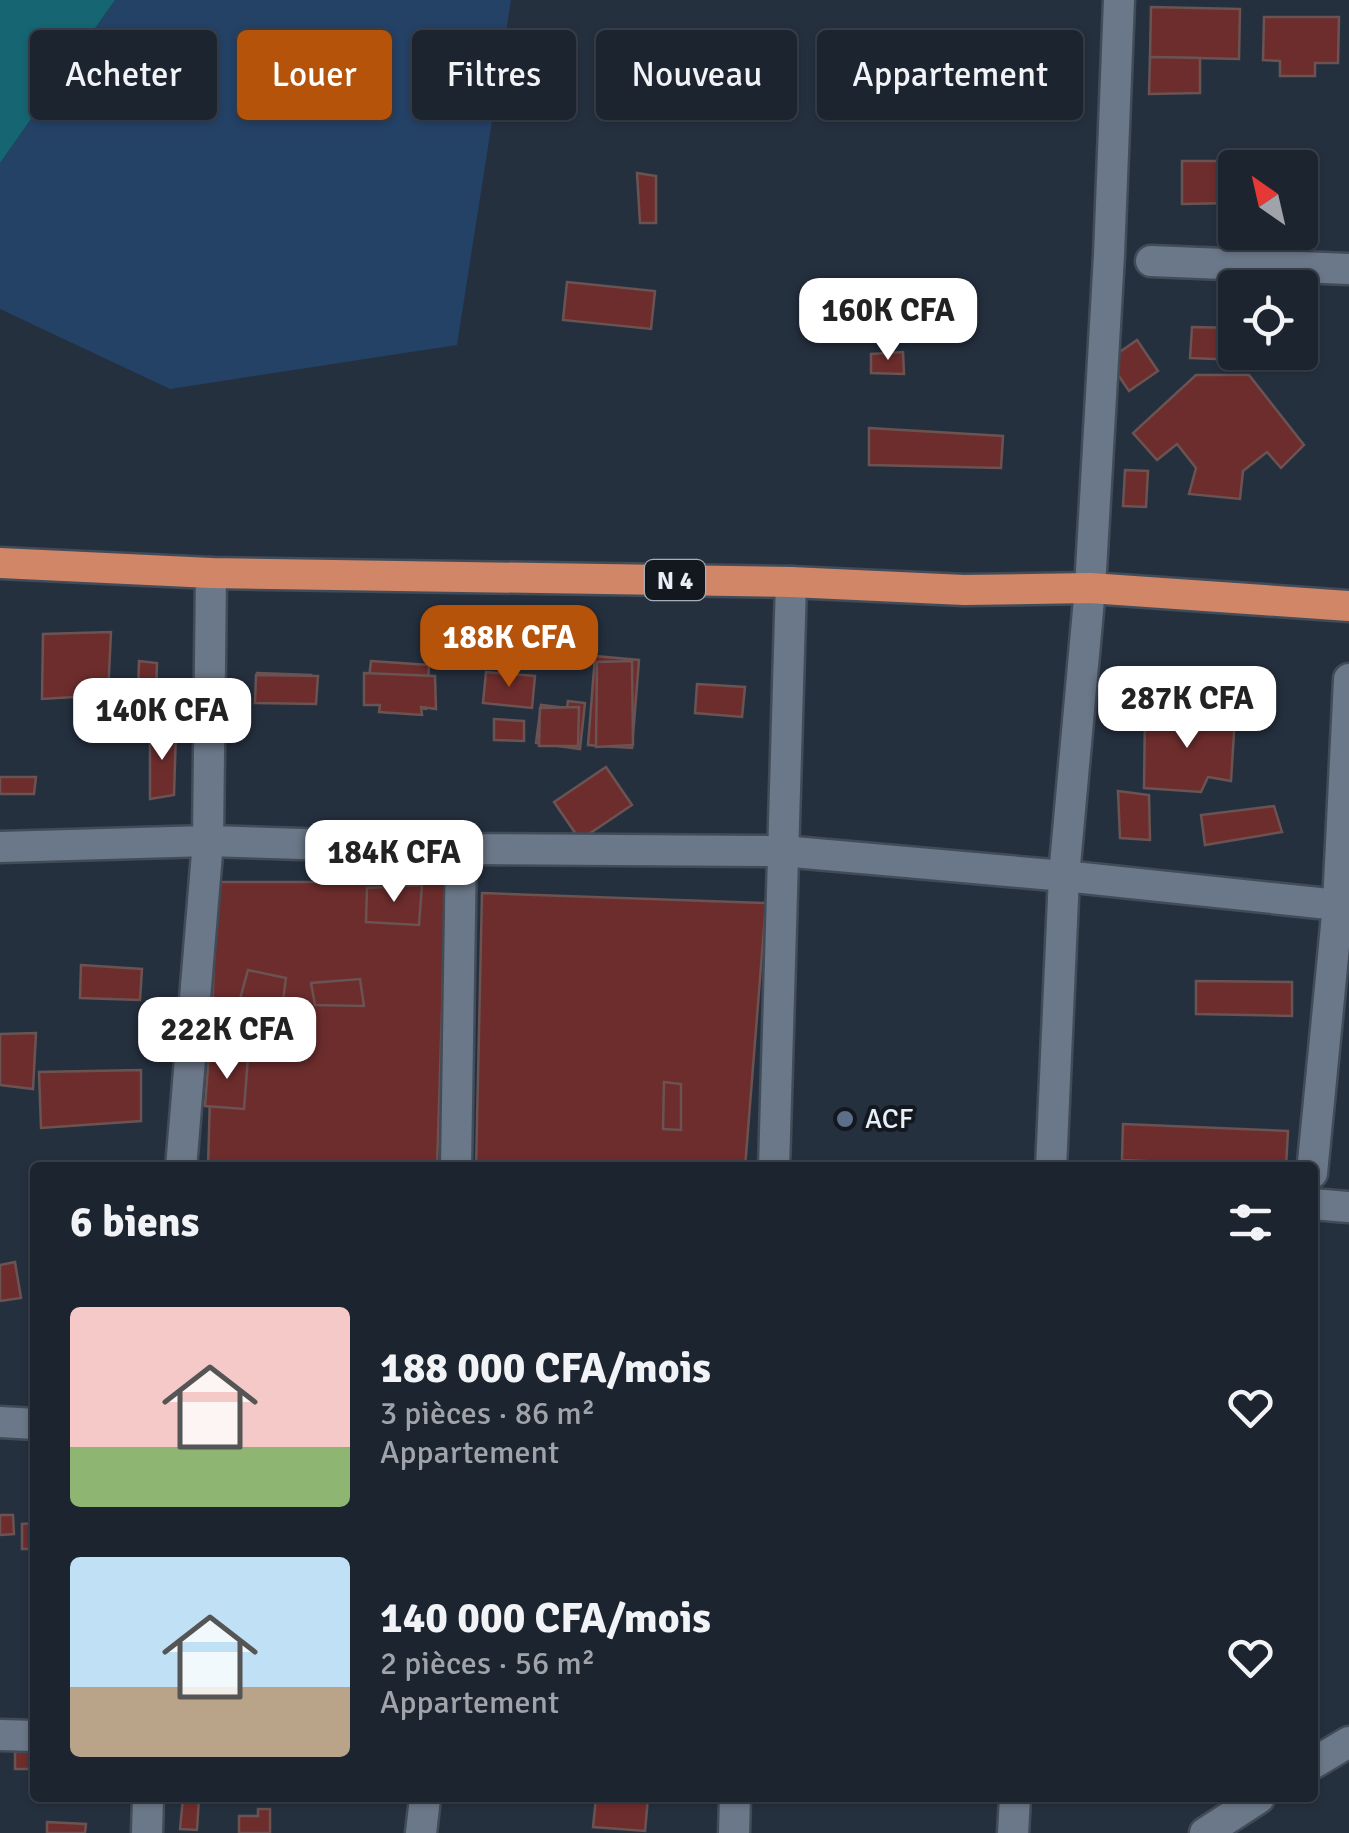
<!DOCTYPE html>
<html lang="fr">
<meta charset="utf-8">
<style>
:root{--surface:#1c242f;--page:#252c37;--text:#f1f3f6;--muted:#a0a4aa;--line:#3a414b;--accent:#b45309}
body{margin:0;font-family:Signika,sans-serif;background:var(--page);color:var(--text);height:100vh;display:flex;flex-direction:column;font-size:38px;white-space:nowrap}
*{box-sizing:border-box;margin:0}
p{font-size:32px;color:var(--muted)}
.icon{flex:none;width:55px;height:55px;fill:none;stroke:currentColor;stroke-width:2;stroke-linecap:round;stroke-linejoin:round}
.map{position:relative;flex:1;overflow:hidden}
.details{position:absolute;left:30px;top:1162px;width:1288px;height:640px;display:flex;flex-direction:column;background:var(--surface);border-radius:10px;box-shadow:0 2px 8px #0004,0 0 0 2px var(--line)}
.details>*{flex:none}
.hud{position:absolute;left:30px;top:30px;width:1290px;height:90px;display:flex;gap:20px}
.needle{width:65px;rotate:326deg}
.tools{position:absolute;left:1218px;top:150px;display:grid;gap:20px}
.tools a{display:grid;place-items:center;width:100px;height:100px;border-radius:10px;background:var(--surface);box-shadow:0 2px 8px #0004,0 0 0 2px var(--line);font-size:50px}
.price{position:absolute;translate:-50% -85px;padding:0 22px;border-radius:20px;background:#fff;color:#222;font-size:32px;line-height:65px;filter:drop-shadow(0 2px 5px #0008)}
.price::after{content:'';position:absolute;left:50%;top:60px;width:30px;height:22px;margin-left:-15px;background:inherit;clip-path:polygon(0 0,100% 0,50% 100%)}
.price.current{background:var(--accent);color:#fff}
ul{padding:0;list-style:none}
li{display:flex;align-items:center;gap:30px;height:250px;padding:0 40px}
li span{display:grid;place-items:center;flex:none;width:280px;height:200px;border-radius:10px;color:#555}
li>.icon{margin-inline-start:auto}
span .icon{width:120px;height:120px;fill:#fffc;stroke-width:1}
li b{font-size:42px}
h2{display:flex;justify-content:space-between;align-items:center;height:120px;padding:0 40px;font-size:42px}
.chip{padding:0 35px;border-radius:10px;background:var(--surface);box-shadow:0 2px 8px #0004,0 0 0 2px var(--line);font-size:35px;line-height:90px}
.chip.current{background:var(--accent);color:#fff}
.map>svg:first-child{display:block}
.green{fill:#244166}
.water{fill:#166572}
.building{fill:#6e2d2d;stroke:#6a5352;stroke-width:2.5}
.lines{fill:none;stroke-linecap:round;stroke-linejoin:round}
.minor-casing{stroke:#424c58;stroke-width:35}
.highway-casing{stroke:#424c58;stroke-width:35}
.minor{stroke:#6b7889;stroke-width:30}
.highway{stroke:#d08667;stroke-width:30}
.service-dot{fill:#5c6f8a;stroke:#13181e;stroke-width:4}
.labels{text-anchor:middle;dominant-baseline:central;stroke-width:8;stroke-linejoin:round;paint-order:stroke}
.shield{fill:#13181e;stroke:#a8aeb7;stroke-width:2.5}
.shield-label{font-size:25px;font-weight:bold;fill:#e8eff9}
.poi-label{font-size:28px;fill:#e8eff9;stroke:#13181e;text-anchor:start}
</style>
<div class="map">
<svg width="1349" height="1833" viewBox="0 0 1349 1833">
<rect width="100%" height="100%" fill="#25303f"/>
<path class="green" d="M115 0H511L457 345 170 389 0 309V163Z"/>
<path class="water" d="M0 0H115L0 163Z"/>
<g class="building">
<path d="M1151 7 1240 9 1239 59 1150 57Z"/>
<path d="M1264 17H1339L1338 63H1315V76H1280V61L1263 60Z"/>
<path d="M1150 57 1200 58V93L1149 94Z"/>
<path d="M1007 89H1040L1042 101 1006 103Z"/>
<path d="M1182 161H1288V168H1235V203L1182 204Z"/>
<path d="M637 173 656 176V223H640Z"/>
<path d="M567 282 655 291 651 329 563 320Z"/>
<path d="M1192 327 1235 328V352H1300V331L1313 332 1312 363 1190 358Z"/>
<path d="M1137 340 1158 371 1129 391 1108 360Z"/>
<path d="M903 352 904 374 871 373V354Z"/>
<path d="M1196 375H1249L1304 445 1281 468 1267 452 1243 471 1240 499 1189 494 1196 468 1177 444 1157 460 1133 433Z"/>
<path d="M869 428 1003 436 1001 468 869 465Z"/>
<path d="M1125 470 1148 471 1146 507 1123 506Z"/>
<path d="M111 632 108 695 42 699 43 634Z"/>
<path d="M595 656 639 660 632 748 588 745Z"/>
<path d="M139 661 157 663 156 694H138Z"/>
<path d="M371 661 429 665 426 709 366 703Z"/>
<path d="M632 661 633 745 596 747 597 662Z"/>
<path d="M486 672 535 676 532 708 483 703Z"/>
<path d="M257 673 311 675V699L257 696Z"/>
<path d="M364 673 435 676 436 709 421 707 422 715 379 712 380 705H364Z"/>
<path d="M256 675 318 676 316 704 255 703Z"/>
<path d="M697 684 745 687 742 717 695 713Z"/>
<path d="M568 701 585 703 580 749 536 743 541 705 567 708Z"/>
<path d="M579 707 578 746H539L540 708Z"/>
<path d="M1145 712 1235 717 1231 781 1208 777 1201 792 1144 788Z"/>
<path d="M494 719 524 721V741L494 740Z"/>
<path d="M150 728 176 731 174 795 150 799Z"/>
<path d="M606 767 632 805 580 840 554 802Z"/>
<path d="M0 777H36L34 794H0Z"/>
<path d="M1118 791 1149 795 1150 840 1120 838Z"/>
<path d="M1274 806 1282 832 1205 845 1201 815Z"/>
<path d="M216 882H446L437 1168H208Z"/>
<path d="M422 885 419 925 366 922 367 888Z"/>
<path d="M482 893 766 903 745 1168H476Z"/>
<path d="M81 965 142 969 140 1000 80 998Z"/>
<path d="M248 970 286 978 282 1008 238 1006Z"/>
<path d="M360 979 364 1006 315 1005 311 983Z"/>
<path d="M1196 981 1292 982V1016L1196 1014Z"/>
<path d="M36 1033 33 1089 0 1085V1034Z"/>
<path d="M209 1054 248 1057 244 1109 205 1106Z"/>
<path d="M141 1070V1121L41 1128 39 1072Z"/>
<path d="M664 1082 681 1084V1130L663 1129Z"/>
<path d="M1123 1124 1288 1131 1286 1167 1122 1160Z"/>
<path d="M15 1262 21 1298 0 1301V1265Z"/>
<path d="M0 1515H13L14 1534 0 1535Z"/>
<path d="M35 1523V1549H22V1524Z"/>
<rect x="15" y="1751" width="20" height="18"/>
<path d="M183 1798H199L197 1830 180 1829Z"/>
<path d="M596 1798H648L645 1831 593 1827Z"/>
<path d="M258 1809H270V1833H239V1816H258Z"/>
<path d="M47 1822 86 1824 85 1833H47Z"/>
</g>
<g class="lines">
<defs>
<g id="minor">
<path d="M1151 261 1349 269"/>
<path d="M0 847 208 841 461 849 782 851 1064 876 1338 905 1349 909"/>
<path d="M181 1168 208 841 211 573"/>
<path d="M456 1168 461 849"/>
<path d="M774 1168 791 582"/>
<path d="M1051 1168 1064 876 1090 588 1109 255 1119 0"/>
<path d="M1312 1173 1338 905 1349 679"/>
<path d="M1312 1204 1349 1207"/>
<path d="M0 1422 35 1424"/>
<path d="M0 1735 35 1736"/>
<path d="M1312 1764 1349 1742"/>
<path d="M147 1833 148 1798"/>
<path d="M421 1833 425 1798"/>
<path d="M734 1833 735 1798"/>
<path d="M1013 1833 1015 1798"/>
<path d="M1205 1833 1259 1798"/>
</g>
<path id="highway" d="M0 563 211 573 791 582 964 590 1090 588 1349 606"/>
</defs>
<use href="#minor" class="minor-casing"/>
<use href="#highway" class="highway-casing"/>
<use href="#minor" class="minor"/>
<use href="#highway" class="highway"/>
</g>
<circle class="service-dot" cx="845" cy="1119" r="10"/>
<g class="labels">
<rect class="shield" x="645" y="560" width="60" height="40" rx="8"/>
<g class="shield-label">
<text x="675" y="580">N 4</text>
</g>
<g class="poi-label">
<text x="865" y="1119">ACF</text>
</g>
</g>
</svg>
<div class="tools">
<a><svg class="needle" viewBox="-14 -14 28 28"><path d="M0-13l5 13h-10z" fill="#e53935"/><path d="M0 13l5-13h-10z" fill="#a0a4aa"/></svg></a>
<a><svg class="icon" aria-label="locate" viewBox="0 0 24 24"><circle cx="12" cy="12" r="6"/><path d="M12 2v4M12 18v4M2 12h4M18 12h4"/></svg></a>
</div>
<b class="price" style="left:888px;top:363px">160K CFA</b>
<b class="price current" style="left:509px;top:690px">188K CFA</b>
<b class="price" style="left:1187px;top:751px">287K CFA</b>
<b class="price" style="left:162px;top:763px">140K CFA</b>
<b class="price" style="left:394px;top:905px">184K CFA</b>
<b class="price" style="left:227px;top:1082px">222K CFA</b>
<div class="hud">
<a class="chip">Acheter</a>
<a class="chip current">Louer</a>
<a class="chip">Filtres</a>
<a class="chip">Nouveau</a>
<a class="chip">Appartement</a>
</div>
<section class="details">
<h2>6 biens<svg class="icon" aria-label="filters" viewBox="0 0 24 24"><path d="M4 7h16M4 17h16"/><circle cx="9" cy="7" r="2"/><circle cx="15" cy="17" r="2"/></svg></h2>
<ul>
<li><span style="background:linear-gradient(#f6c9c9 70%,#8fb573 0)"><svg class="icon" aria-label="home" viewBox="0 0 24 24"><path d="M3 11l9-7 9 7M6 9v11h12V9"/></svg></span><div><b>188 000 CFA/mois</b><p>3 pièces · 86 m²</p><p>Appartement</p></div><svg class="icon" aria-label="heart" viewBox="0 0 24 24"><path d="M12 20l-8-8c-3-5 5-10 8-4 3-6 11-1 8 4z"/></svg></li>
<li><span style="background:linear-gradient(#bfe0f5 65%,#b9a48a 0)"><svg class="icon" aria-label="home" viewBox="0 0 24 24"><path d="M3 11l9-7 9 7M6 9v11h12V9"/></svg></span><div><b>140 000 CFA/mois</b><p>2 pièces · 56 m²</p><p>Appartement</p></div><svg class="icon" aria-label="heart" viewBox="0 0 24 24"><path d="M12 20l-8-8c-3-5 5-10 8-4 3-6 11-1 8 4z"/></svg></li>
</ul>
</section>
</div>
